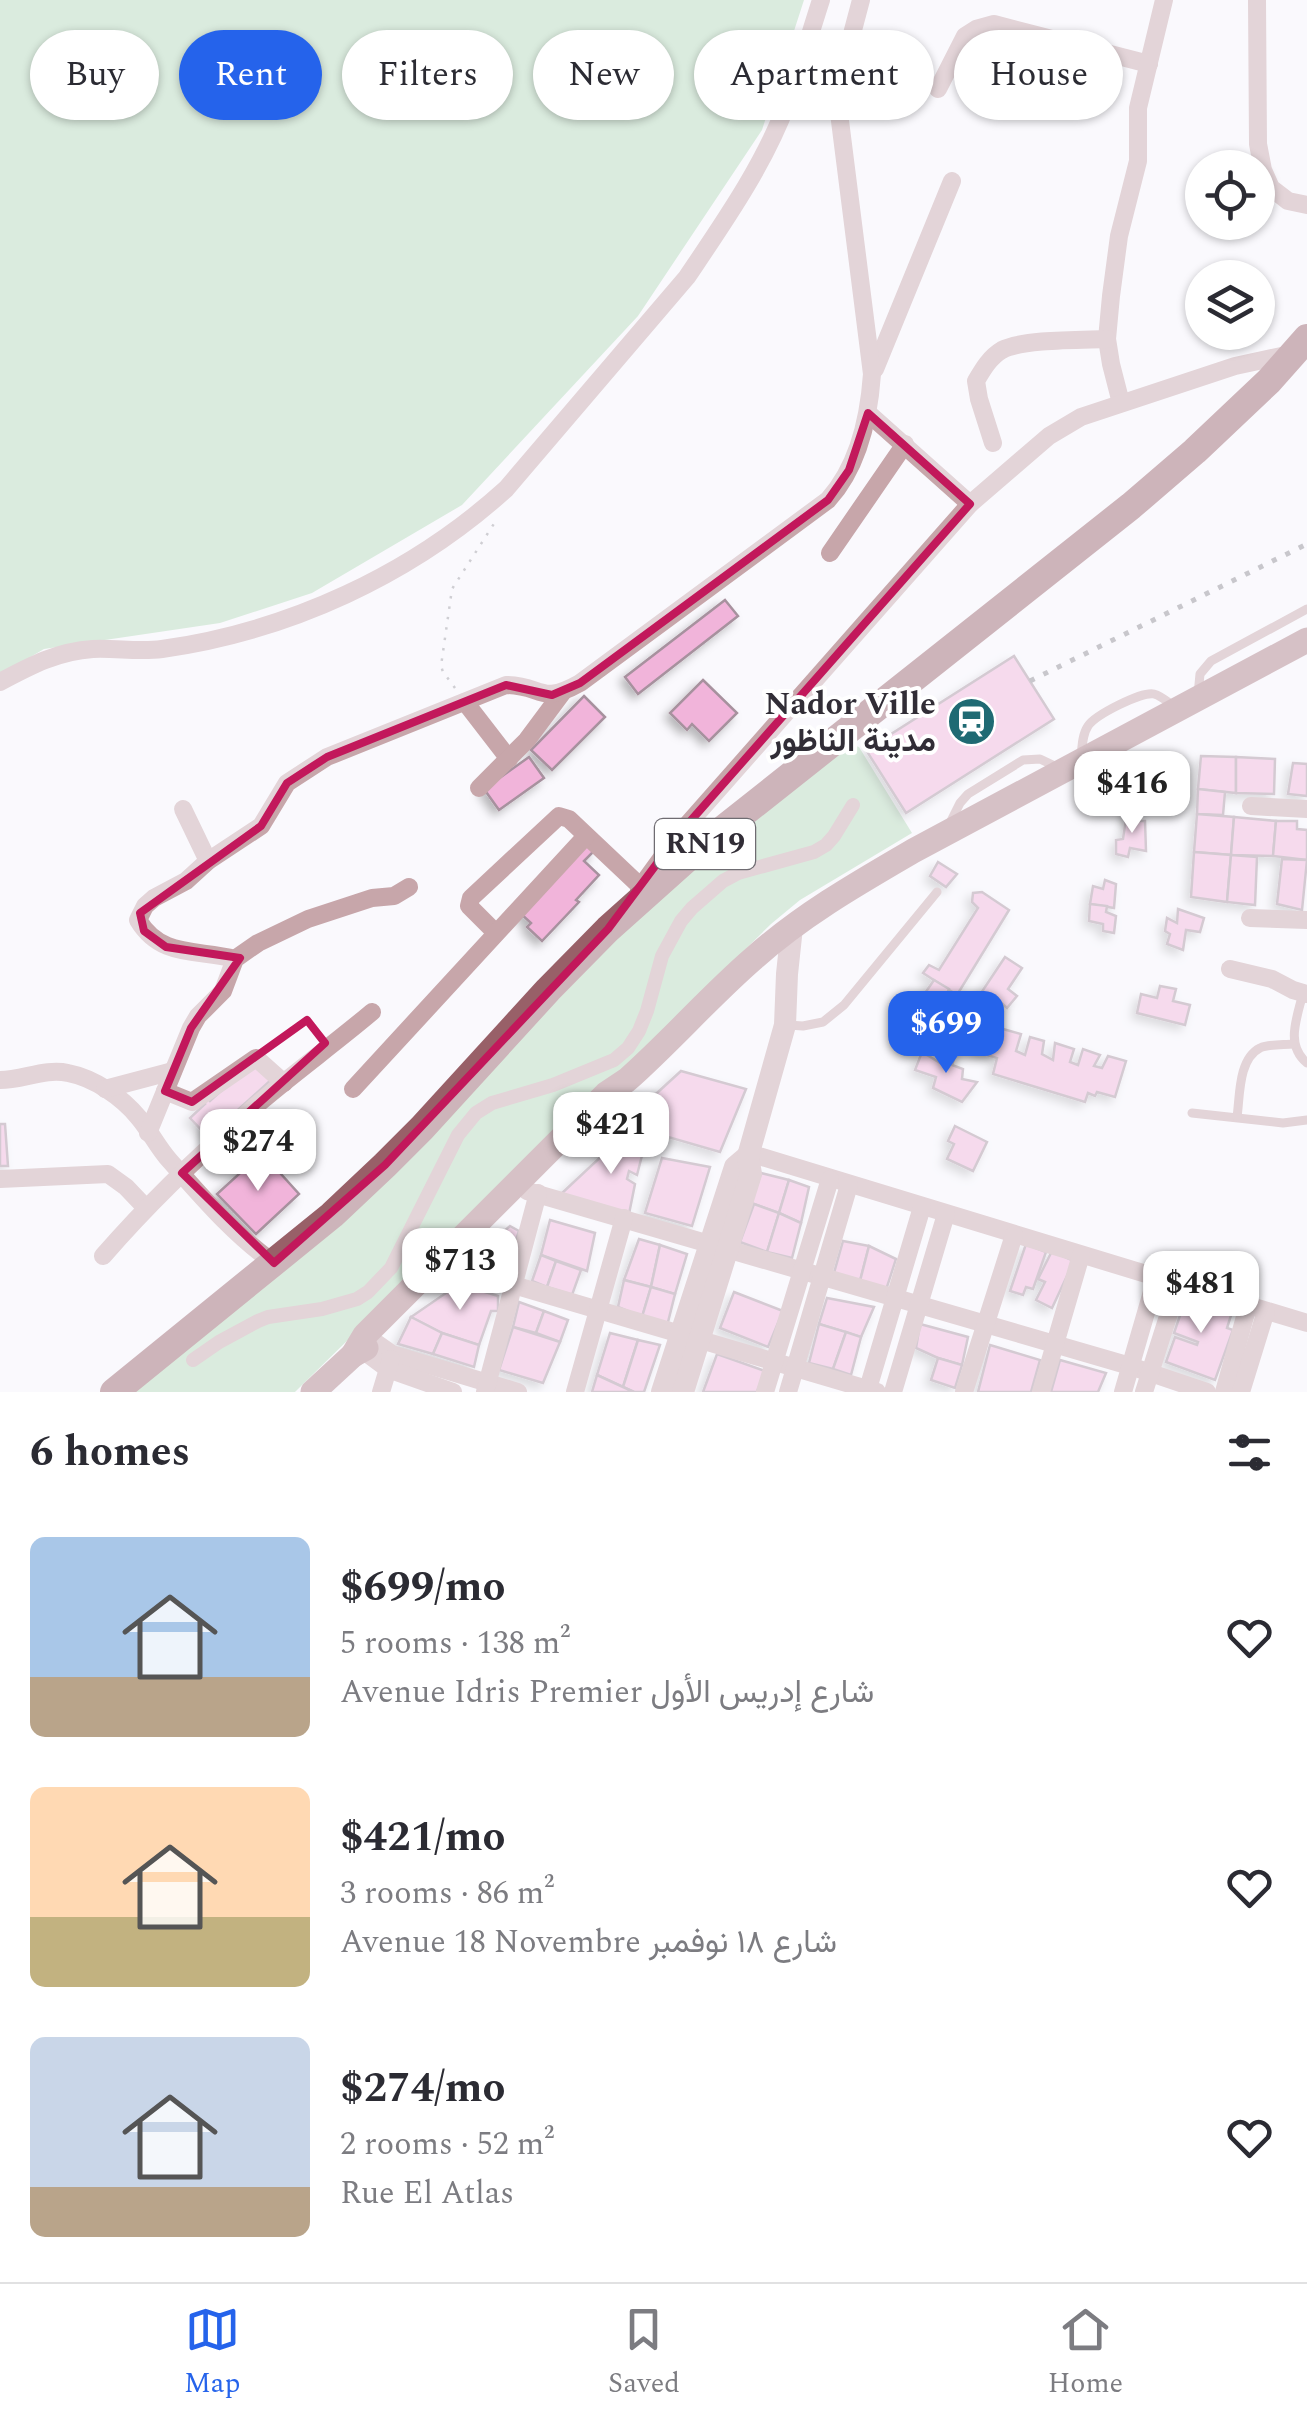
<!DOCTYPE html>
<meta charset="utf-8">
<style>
:root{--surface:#fff;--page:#f2f2f3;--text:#2b2b33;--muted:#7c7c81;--line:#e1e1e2;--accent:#2563eb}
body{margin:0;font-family:Spectral,Vazirmatn,serif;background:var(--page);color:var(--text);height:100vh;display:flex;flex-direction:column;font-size:38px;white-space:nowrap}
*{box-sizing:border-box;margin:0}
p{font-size:32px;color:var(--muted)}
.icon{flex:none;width:55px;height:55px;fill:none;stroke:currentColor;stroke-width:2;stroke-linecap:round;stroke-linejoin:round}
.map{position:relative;height:1392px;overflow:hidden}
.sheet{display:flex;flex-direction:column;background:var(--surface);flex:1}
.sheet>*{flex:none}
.hud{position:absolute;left:30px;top:30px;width:1248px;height:90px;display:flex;gap:20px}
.fabs{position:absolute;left:1185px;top:150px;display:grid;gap:20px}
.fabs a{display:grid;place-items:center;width:90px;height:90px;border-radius:50%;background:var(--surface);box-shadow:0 2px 8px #0004;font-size:50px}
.price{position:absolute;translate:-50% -85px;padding:0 22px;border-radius:20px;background:#fff;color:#222;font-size:32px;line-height:65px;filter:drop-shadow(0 2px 5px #0008)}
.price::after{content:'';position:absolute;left:50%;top:60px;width:30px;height:22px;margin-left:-15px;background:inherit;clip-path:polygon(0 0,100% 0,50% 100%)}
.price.on{background:var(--accent);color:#fff}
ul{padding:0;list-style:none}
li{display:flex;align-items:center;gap:30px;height:250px;padding:0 30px}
li span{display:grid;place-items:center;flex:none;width:280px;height:200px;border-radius:15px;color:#555}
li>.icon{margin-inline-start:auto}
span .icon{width:120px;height:120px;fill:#fffc;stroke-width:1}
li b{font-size:42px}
h2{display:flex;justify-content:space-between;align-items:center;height:120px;padding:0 30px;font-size:42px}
.tag{padding:0 35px;border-radius:45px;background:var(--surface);box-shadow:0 2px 8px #0004;font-size:35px;line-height:90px}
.tag.on{background:var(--accent);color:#fff}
.dock{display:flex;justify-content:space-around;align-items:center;height:140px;border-top:2px solid var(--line);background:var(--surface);font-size:28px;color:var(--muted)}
.dock a{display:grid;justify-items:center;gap:5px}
.dock .on{color:var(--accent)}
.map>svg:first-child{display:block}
.green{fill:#b4dab8}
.building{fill:#f1b4da;stroke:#a7919e;stroke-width:2.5;filter:url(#shadow)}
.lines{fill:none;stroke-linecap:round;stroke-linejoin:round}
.path{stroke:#9c9aa0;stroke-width:2.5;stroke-dasharray:2.5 8;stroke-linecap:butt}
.service{stroke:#c7a6aa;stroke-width:9}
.pedestrian{stroke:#c7a6aa;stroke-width:14}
.minor{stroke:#c7a6aa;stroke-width:18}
.tertiary{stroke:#c7a6aa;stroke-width:22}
.secondary{stroke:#ac7d84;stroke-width:25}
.primary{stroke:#986068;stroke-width:28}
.rail{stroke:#8c8990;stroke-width:5;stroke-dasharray:5 10;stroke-linecap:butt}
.marked{fill:none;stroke:#c2185b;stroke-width:8;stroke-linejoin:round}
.labels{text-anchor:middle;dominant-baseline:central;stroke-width:8;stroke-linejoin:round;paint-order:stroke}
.shield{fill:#fff;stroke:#6f6c72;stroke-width:2.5}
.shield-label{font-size:30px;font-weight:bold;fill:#312d36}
.poi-label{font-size:32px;font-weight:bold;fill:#312d36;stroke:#fff;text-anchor:end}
</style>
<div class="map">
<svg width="1307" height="1392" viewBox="0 0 1307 1392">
<defs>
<filter id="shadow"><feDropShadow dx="-5" dy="5" stdDeviation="5" flood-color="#0004"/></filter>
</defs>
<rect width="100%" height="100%" fill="#faf9fd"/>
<g class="green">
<path d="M0 0H804L762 130 638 316 462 505 312 593 220 623 44 649 0 675Z"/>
<path d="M846 743 859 747 912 833 800 900 771 924 295 1392H135L459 1101 650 905Z"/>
</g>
<g class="building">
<path d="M725 600 738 616 638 694 625 677Z"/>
<path d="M1014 656 1054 719 906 813 866 750Z"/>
<path d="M703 680 737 713 709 741 692 724 687 730 670 713Z"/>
<path d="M584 696 605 717 552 770 531 750Z"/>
<path d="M1201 756 1236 757V793L1198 789Z"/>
<path d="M529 757 544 778 499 810 484 789Z"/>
<path d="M1236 757 1275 759 1274 794 1236 793Z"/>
<path d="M1293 763 1307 764V796L1288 794Z"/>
<path d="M1198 789 1225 792 1223 815 1197 814Z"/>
<path d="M1127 811 1138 814 1136 821H1145L1146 851 1130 848 1128 857 1116 854V840L1123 839Z"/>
<path d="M1197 814 1234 817 1231 855 1194 852Z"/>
<path d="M1234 817 1276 821 1273 856 1231 855Z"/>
<path d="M1276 821H1297V829L1307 830V860L1273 856Z"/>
<path d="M586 843 594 851 584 861 599 875 576 900 579 902 542 941 527 927 531 923 520 913Z"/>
<path d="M1194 852 1231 855 1227 902 1191 897Z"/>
<path d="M1231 855 1257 857 1255 905 1227 902Z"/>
<path d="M1282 859 1307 860 1302 910 1277 904Z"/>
<path d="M938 862 957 874 946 887 930 876Z"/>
<path d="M1105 880 1116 884 1114 908 1090 904 1093 886 1103 889Z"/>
<path d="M982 892 1009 910 957 995 923 973 929 965 939 970 978 908 972 902 973 893Z"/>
<path d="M1090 904 1107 906 1106 912 1116 916 1114 933 1103 931V924L1089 921Z"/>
<path d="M1178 909 1204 918 1200 932 1186 930 1183 950 1167 944 1170 934 1165 931 1167 918 1177 923Z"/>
<path d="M1005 957 1022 968 1008 989 1017 996 1007 1008 997 999 986 1021 971 1008Z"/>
<path d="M934 980 949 989 940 1009 923 996Z"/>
<path d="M1160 986 1176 989 1173 1001 1190 1005 1185 1025 1137 1013 1141 994 1157 998Z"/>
<path d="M913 1002 935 1021 926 1031 902 1013Z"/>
<path d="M1003 1029 1021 1034 1016 1051 1025 1055 1030 1037 1044 1041 1042 1054 1053 1060 1055 1043 1074 1049 1070 1062 1078 1065 1083 1049 1100 1055 1094 1066 1102 1068 1108 1056 1126 1061 1115 1097 1097 1092 1095 1096 1088 1093 1085 1102 993 1074 997 1058 977 1052 983 1037 1000 1044Z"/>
<path d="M946 1051 955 1056 952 1065 963 1069 962 1079 977 1082 962 1102 933 1088 936 1077 915 1070 922 1052 942 1064Z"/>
<path d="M254 1061 271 1080 208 1137 190 1118 205 1104 202 1101 207 1097 210 1101Z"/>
<path d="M681 1071 746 1089 720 1152 623 1124Z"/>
<path d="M0 1124H5L8 1166H0Z"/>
<path d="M955 1126 987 1142 973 1171 947 1159 954 1144 948 1141Z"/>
<path d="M623 1136 646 1140 637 1175 629 1171 627 1179 635 1184 629 1214 561 1194Z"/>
<path d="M262 1153 299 1194 256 1234 217 1194Z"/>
<path d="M662 1158 710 1167 692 1226 645 1213Z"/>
<path d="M761 1173 789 1180 779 1213 751 1203Z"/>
<path d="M789 1180 809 1187 801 1223 779 1213Z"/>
<path d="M754 1204 779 1213 767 1252 740 1242Z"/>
<path d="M779 1213 801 1223 792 1258 767 1252Z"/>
<path d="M550 1220 595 1233 587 1271 541 1255Z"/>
<path d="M510 1226 519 1231 505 1273 470 1260Z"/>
<path d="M639 1239 660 1245 651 1287 624 1280Z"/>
<path d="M843 1241 869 1246 860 1281 834 1273Z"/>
<path d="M1026 1244 1046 1252 1033 1289 1026 1287 1023 1295 1010 1291Z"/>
<path d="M660 1245 687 1254 675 1294 651 1287Z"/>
<path d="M869 1246 896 1259 886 1290 860 1281Z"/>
<path d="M1052 1251 1074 1261 1052 1308 1036 1300 1045 1282 1038 1279Z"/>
<path d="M541 1255 556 1261 547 1287 532 1281Z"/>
<path d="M556 1261 581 1270 572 1295 547 1287Z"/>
<path d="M624 1280 651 1287 642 1317 618 1307Z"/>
<path d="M459 1284 498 1296V1311H491L479 1345 442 1333 411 1317Z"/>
<path d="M651 1287 675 1294 667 1326 642 1317Z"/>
<path d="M734 1292 783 1311 768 1347 720 1328Z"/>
<path d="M1188 1292 1233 1309 1227 1328 1233 1330 1215 1380 1166 1362 1175 1337 1197 1345 1198 1342 1174 1333Z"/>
<path d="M827 1298 874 1307 861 1337 819 1324Z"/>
<path d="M519 1302 544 1311 536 1333 513 1327Z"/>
<path d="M544 1311 568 1320 560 1342 536 1333Z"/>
<path d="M411 1317 442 1333 433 1354 398 1344Z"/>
<path d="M819 1324 846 1332 833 1369 809 1363Z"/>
<path d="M920 1324 968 1337 962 1365 938 1358 916 1348Z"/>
<path d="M513 1327 560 1342 543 1383 499 1370Z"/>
<path d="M846 1332 861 1337 851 1375 833 1369Z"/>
<path d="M442 1333 479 1345 474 1367 433 1354Z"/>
<path d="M610 1333 638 1340 623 1387 597 1375Z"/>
<path d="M638 1340 660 1345 644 1392H634L623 1387Z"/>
<path d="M990 1345 1040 1360 1031 1392H978Z"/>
<path d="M717 1354 765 1371 757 1392H703Z"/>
<path d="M938 1358 962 1365 955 1388 931 1380Z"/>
<path d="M1060 1360 1106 1373 1098 1392H1051Z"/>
<path d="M597 1375 623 1387 634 1392H592Z"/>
</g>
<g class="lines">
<path class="path" d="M455 688 443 672 441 666 452 589 497 519"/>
<g class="service">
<path d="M1198 695 1200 674 1211 661 1307 609"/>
<path d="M1081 758C1082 747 1082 735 1088 726 1095 715 1142 691 1154 694 1162 696 1169 703 1176 708"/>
<path d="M950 823 960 803 968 794 1023 760 1040 759 1061 769"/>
<path d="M1303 993C1297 1018 1285 1045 1307 1063"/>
<path d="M788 1025 803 1026 823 1022 844 1005 937 892"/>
<path d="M1192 1113 1283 1123 1307 1120"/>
<path d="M1237 1117C1240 1097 1238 1059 1260 1048 1269 1044 1283 1045 1293 1044"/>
</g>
<path class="pedestrian" d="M193 1360 219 1342 258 1321 268 1317 322 1309 357 1299 368 1292 391 1268 458 1135 476 1113 492 1103 553 1085 614 1060 628 1048 639 1031 647 1011 662 956 681 921 692 908 723 881 738 873 814 852 826 845 834 836 853 805"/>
<g class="minor">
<path d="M1257 0 1258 144 1263 170 1271 188 1288 201 1307 205"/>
<path d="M938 89 965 36 976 29 994 24 1149 64"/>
<path d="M875 369 952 181"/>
<path d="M1121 403 1111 364 1107 339 1111 296 1119 236 1138 161V108L1164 0"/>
<path d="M868 413 970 504"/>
<path d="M993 443 979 399 976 381C983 369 990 357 1002 350 1022 339 1082 340 1107 339"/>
<path d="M830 553 905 444"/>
<path d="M0 682C30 666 58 651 93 649 116 648 140 652 162 649 289 631 411 575 506 489L687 277C724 222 764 165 787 103 800 69 810 34 821 0"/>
<path d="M465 702 509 759"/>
<path d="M479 788 527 740 562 693"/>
<path d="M1251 806 1307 809"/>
<path d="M183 809 208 861"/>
<path d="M639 889 679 834 970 504 1049 436 1081 417 1235 366 1291 354"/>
<path d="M1250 918 1307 920"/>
<path d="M496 933 469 906 471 898 559 816 569 819 641 887"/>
<path d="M235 959C196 949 161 958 138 920L145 906 154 898 186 881 208 861 261 826 287 783 327 757 506 685C543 685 539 706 580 683L828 500C858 467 869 417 872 374L838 105 839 83 861 0"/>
<path d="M1230 969 1272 979 1293 990 1307 994"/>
<path d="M0 1080C23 1080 45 1068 68 1073 94 1078 122 1097 139 1118 150 1131 158 1148 170 1161 202 1197 234 1235 274 1263"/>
<path d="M105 1089 173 1071"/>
<path d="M353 1089 586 836"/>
<path d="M165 1091 192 1102 256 1058 284 1083"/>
<path d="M148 1133 191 1028 198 1016 223 991 235 959 258 943 308 919 372 898 394 896 409 887"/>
<path d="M749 1153 1307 1323"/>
<path d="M0 1179 108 1174 126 1187 146 1208"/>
<path d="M527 1191 1130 1366 1207 1392"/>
<path d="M103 1256C149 1203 199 1155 252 1109 291 1075 333 1045 372 1012"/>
<path d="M449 1266 877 1392"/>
<path d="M365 1335 392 1354 518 1392"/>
<path d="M357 1346 388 1369 453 1392"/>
<path d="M381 1392 391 1359"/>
<path d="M485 1392 538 1193"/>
<path d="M575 1392 624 1218"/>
<path d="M765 1392 830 1179"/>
<path d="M788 1392 849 1185"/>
<path d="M867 1392 922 1207"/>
<path d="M893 1392 946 1214"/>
<path d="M964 1392 1014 1235"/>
<path d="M1041 1392 1081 1255"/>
<path d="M1123 1392 1156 1278"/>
<path d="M1144 1392 1178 1285"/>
<path d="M1224 1392 1248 1306"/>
<path d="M1241 1392 1266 1311"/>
</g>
<g class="tertiary">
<path d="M662 1392 735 1167 748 1156"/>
<path d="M683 1392 751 1174 748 1156 785 1025 787 974 792 927"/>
</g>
<g class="secondary">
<path d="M353 1355 365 1335 606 1094 627 1080C671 1041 710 996 754 958 802 915 858 883 913 851L1307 640"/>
<path d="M313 1392 353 1355 366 1348"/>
</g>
<path class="primary" d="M114 1392 332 1215 385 1165 422 1128 548 990 608 929 693 853 1131 506 1195 451 1269 381 1307 338"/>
<path class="rail" d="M1030 681 1307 544"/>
</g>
<path d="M0 0H1307V1392H0ZM868 413 970 504 679 834 608 929 385 1165 274 1263 182 1173 325 1043 307 1020 192 1102 165 1091 191 1028 240 958 166 947 144 931 140 913 261 826 287 783 327 757 506 685 552 695 580 683 828 500 849 470Z" fill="#faf9fd" fill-opacity=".55" fill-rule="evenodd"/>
<path class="marked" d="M868 413 970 504 679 834 608 929 385 1165 274 1263 182 1173 325 1043 307 1020 192 1102 165 1091 191 1028 240 958 166 947 144 931 140 913 261 826 287 783 327 757 506 685 552 695 580 683 828 500 849 470Z"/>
<defs>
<symbol id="station-disc" viewBox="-11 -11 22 22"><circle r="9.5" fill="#1f6a73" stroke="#fff"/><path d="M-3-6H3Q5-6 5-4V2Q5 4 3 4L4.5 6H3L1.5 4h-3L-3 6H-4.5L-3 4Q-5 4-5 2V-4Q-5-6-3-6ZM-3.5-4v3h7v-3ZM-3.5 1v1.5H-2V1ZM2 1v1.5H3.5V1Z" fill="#fff"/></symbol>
</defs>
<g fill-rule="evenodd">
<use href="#station-disc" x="944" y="694" width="55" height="55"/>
</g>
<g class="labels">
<rect class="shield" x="655" y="819" width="100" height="50" rx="8"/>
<g class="shield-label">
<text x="705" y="844">RN19</text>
</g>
<g class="poi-label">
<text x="936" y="704">Nador Ville<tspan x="936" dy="37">مدينة الناظور</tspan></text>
</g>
</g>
</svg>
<div class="fabs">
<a><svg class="icon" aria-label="locate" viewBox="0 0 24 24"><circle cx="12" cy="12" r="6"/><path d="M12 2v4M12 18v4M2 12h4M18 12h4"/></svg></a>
<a><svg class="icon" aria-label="layers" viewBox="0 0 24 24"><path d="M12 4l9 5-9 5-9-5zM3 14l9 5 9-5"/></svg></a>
</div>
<b class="price" style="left:1132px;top:836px">$416</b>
<b class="price on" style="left:946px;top:1076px">$699</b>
<b class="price" style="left:611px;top:1177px">$421</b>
<b class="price" style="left:258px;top:1194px">$274</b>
<b class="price" style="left:460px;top:1313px">$713</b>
<b class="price" style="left:1201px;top:1336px">$481</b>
<div class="hud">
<a class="tag">Buy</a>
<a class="tag on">Rent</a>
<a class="tag">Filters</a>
<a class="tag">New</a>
<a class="tag">Apartment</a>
<a class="tag">House</a>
</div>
</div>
<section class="sheet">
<h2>6 homes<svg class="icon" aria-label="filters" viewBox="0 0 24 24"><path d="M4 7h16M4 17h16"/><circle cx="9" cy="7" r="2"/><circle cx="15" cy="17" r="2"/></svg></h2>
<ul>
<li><span style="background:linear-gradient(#a9c7e8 70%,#b9a48a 0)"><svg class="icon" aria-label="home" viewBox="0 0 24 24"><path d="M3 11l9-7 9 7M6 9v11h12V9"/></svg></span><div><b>$699/mo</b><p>5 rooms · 138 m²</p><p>Avenue Idris Premier شارع إدريس الأول</p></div><svg class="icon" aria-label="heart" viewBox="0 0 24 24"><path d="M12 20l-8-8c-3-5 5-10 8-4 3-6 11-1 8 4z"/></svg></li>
<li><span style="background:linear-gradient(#ffd9b3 65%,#c2b280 0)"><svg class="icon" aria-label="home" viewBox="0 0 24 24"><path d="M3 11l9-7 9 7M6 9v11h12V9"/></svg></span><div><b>$421/mo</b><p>3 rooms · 86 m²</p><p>Avenue 18 Novembre شارع ١٨ نوفمبر</p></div><svg class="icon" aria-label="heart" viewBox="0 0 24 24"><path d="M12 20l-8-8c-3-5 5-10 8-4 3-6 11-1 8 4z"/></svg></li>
<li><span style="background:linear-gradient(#c9d6e8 75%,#b9a48a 0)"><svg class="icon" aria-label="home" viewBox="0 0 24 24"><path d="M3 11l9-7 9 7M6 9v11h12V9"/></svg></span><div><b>$274/mo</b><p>2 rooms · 52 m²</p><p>Rue El Atlas</p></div><svg class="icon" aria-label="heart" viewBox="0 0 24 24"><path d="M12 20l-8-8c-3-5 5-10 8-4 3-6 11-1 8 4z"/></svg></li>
</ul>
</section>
<nav class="dock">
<a class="on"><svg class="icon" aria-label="map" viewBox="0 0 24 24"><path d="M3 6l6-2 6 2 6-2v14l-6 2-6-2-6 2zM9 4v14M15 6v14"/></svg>Map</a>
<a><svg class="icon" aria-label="saved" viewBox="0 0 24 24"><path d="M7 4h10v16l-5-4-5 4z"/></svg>Saved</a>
<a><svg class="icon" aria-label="home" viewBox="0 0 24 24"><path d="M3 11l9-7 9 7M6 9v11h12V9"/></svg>Home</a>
</nav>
